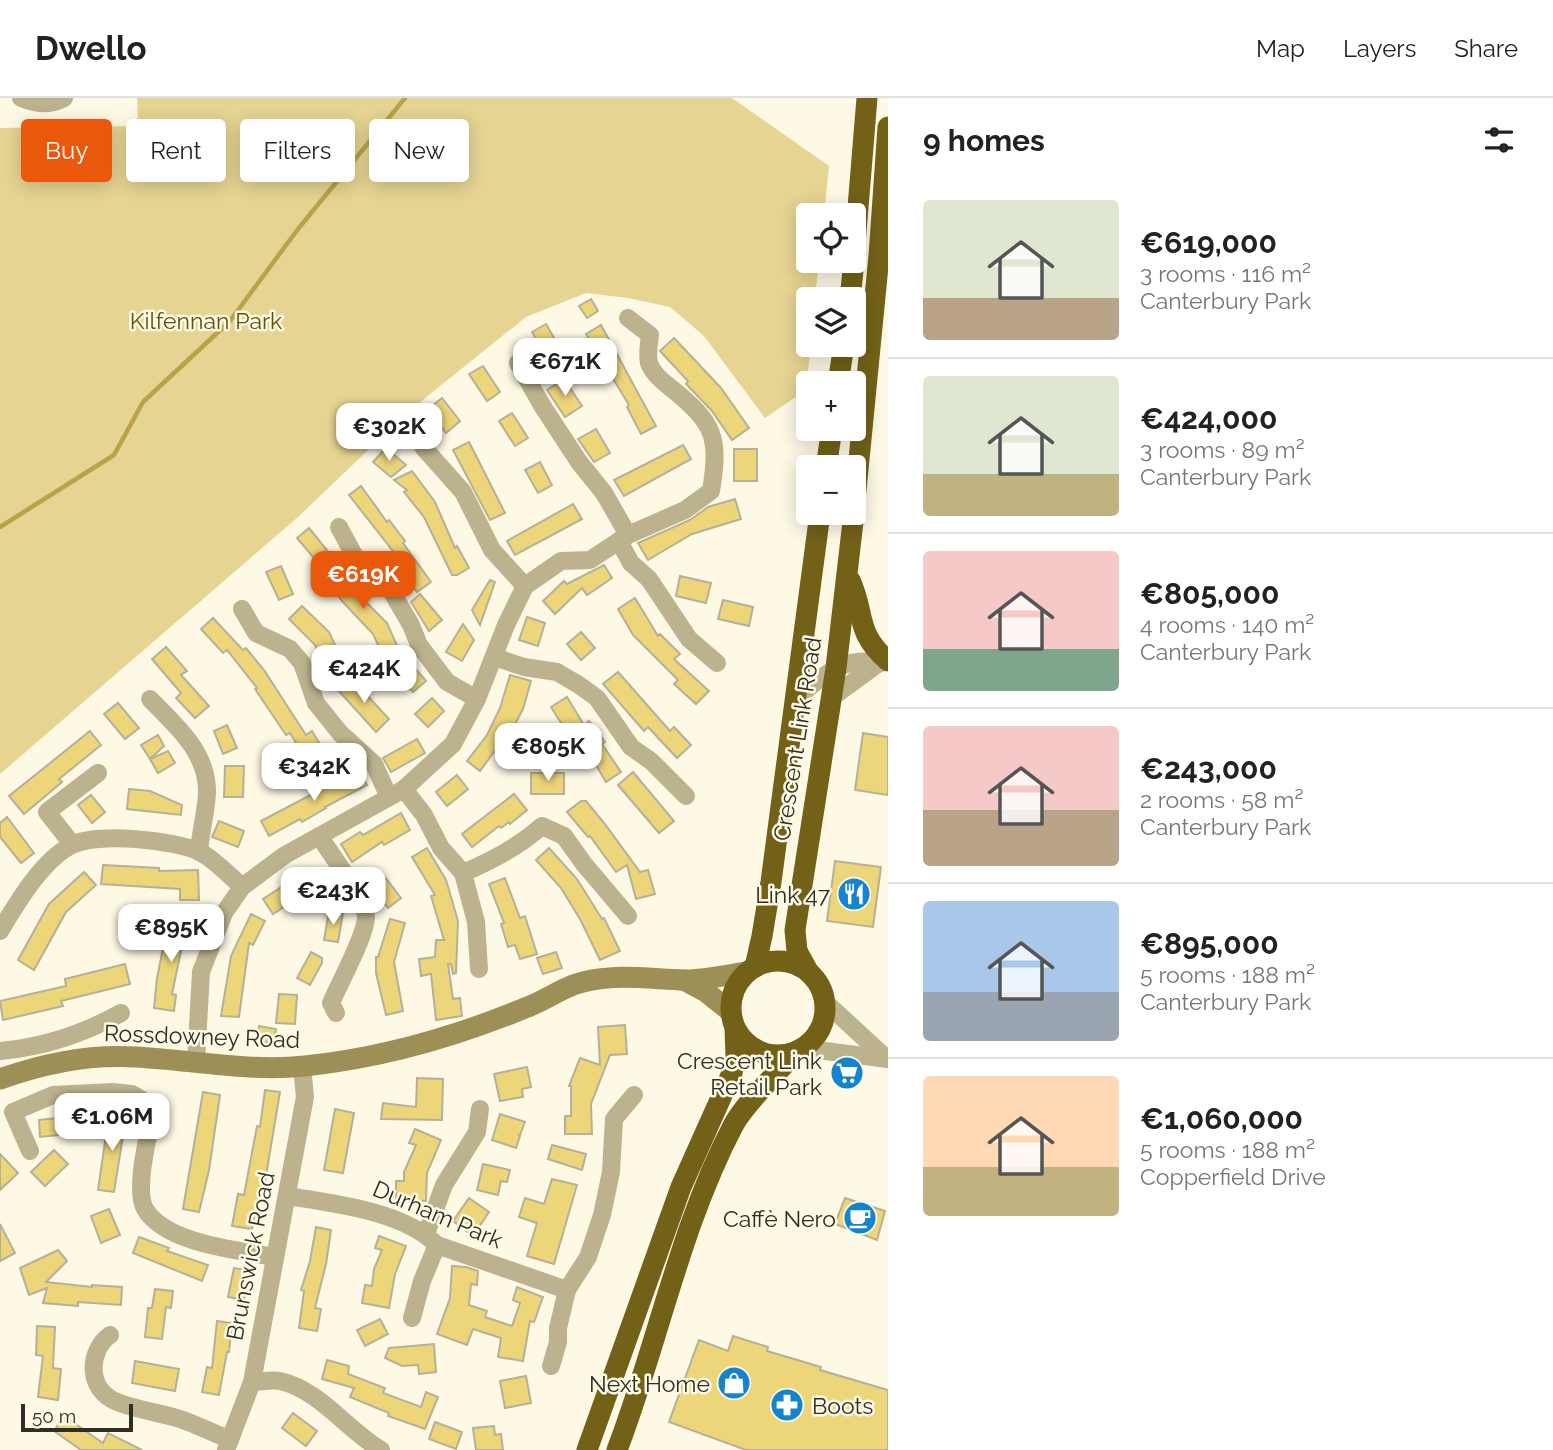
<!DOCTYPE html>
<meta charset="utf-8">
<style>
:root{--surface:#fff;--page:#f2f2f2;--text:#222;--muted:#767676;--line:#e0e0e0;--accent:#ea580c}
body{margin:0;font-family:Raleway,sans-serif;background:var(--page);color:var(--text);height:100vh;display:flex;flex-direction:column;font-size:26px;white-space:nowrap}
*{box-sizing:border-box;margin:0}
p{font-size:23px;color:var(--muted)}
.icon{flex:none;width:38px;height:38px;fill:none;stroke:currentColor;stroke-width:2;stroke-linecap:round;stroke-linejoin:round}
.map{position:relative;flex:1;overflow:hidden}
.sheet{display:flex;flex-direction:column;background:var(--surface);width:665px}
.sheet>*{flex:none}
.hud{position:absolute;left:21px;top:21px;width:665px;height:63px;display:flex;gap:14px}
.controls{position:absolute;left:796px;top:105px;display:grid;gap:14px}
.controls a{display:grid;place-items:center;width:70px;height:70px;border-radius:7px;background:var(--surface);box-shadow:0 4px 18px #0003;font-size:35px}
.scale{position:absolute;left:21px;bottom:18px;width:112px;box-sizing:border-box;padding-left:7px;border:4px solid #302e24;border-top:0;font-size:19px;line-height:24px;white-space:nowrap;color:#302e24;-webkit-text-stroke:5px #fef9e5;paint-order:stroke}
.price{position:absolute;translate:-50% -60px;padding:0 16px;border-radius:14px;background:#fff;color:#222;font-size:23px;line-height:46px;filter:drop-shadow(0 2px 4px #0008)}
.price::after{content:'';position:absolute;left:50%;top:42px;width:21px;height:16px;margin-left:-10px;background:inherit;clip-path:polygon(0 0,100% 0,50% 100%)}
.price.current{background:var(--accent);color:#fff}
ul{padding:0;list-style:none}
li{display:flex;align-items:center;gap:21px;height:175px;padding:0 35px}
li+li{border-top:2px solid var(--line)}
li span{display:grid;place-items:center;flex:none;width:196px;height:140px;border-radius:7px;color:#555}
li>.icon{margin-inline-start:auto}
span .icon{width:84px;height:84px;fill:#fffc;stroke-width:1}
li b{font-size:30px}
h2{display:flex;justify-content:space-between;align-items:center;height:84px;padding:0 35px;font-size:30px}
.pill{padding:0 24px;border-radius:7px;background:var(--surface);box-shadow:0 4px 18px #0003;font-size:24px;line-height:63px}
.pill.current{background:var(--accent);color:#fff}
header{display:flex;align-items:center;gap:42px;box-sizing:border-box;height:98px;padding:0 35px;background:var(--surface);border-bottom:2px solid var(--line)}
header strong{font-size:33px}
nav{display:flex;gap:38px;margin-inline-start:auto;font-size:24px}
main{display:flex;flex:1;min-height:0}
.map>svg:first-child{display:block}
.green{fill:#e5d492}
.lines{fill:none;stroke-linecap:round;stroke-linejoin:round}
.stream{stroke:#baa347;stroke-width:4.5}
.building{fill:#edd57a;stroke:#b6b098;stroke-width:2}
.street{stroke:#bcb28d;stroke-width:18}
.secondary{stroke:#9e8f56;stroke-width:21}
.highway{stroke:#726117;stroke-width:21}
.labels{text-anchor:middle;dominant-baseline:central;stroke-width:5;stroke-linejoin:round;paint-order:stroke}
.park-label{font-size:23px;fill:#63530a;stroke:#fef9e5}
.street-label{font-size:23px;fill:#302e24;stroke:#fef9e5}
.poi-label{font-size:23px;fill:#302e24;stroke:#fef9e5;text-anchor:end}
</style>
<header>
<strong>Dwello</strong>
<nav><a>Map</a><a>Layers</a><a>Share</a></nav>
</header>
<main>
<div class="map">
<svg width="888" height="1352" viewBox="0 0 888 1352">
<rect width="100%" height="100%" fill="#fef9e5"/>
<path class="green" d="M137 0H732L829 68 824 117H808V163H819L815 201H808V247H811L806 292 765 320 704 238 670 209 628 200 586 195 526 219 409 313 298 419 0 676V30L138 28Z"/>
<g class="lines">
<path class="stream" d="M0 429 114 357 143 304 230 223 298 131 405 0"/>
</g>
<g class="building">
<path d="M591 201 598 213 587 220 579 208Z"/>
<path d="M546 226 560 250 546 258 532 234Z"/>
<path d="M601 227 656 328 641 336 627 309 629 307 586 236Z"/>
<path d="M674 240 721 290 749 330 732 342 712 313 686 286 688 283 660 253Z"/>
<path d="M483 268 500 294 487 303 469 276Z"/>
<path d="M564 281 582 308 565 319 547 292Z"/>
<path d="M442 300 460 323 446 335 427 312Z"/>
<path d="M512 315 528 340 515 348 499 323Z"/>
<path d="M596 331 610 355 594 364 578 341Z"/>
<path d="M469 344 505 415 490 422 453 352Z"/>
<path d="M683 347 691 361 624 398 614 382Z"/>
<path d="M386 350 406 367 391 379 373 364Z"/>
<rect x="734" y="351" width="23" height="32"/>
<path d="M540 364 552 387 538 395 525 372Z"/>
<path d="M412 373 435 404 455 450 457 448 469 470 457 477H452L424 419 404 394 407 392 394 382Z"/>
<path d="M361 388 387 424 389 422 405 443 403 445 431 484 417 494 399 469 403 466 349 397Z"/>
<path d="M735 401 741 421 692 436 648 462 638 445 690 422 708 409Z"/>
<path d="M573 406 582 421 515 457 507 443Z"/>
<path d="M309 430 339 467 365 503 387 525 399 552 426 583 413 594 384 561 380 552 382 551H380L373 536 342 503 327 482 330 479 297 440Z"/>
<path d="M604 467 612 480 587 497 582 490 555 516 543 503 564 483 567 486Z"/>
<path d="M281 468 293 496 279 502 266 474Z"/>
<path d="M680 478 711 485 706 505 676 498Z"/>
<path d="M490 482 495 484 480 527 472 512Z"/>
<path d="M420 496 442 522 429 533 411 504Z"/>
<path d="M635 500 658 538 660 536 680 556 674 561 709 593 696 606 674 586 678 582 633 537 618 511Z"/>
<path d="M723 502 753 509 749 528 718 521Z"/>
<path d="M302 508 329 534 345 568 328 575 315 547 289 521Z"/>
<path d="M527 519 545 525 538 548 519 542Z"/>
<path d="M213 520 243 552 246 550 264 572 306 637 312 633 324 653 307 663 290 635 286 637 255 591 257 590 227 552 223 555 201 531Z"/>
<path d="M463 526 474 542 462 563 446 554Z"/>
<path d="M581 534 595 550 581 562 567 546Z"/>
<path d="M166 549 187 573 181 577 209 608 195 620 176 600 181 595 152 561Z"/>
<path d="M618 574 670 633 674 629 691 647 677 660 648 629 644 633 603 586Z"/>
<path d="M510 577 531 583 523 611 505 645 502 643 480 673 467 663 487 637 500 610Z"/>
<path d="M351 580 389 621 376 634 338 592Z"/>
<path d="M567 599 584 627 589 623 605 644 602 646 621 674 606 684 593 662 566 626 563 628 551 609Z"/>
<path d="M432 600 444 613 428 629 415 616Z"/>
<path d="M118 605 139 630 125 641 104 616Z"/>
<path d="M227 627 237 650 223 656 214 633Z"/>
<path d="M90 633 101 647 59 681 62 684 24 716 9 698Z"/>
<path d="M863 635 888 639V697L855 692Z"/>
<path d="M158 637 164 648 150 661 141 647Z"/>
<path d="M417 641 425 655 391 674 383 660Z"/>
<path d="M168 653 175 665 158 675 150 661Z"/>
<path d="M225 668H244L243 699H224Z"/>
<path d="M358 672 367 687 325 709 326 710 302 724 300 721 269 738 261 723Z"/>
<path d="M633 674 674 723 659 735 618 687Z"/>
<rect x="531" y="675" width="33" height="21"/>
<path d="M457 677 468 691 447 708 436 694Z"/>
<path d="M129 691 150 693 182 707 181 717 127 711Z"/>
<path d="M514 696 527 712 510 726 509 724 501 730 499 728 472 749 462 736Z"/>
<path d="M91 697 105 714 92 725 78 707Z"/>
<path d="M581 703H586L605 726 640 774 648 772 655 796 636 801 627 767 616 774 590 738 588 739 567 714Z"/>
<path d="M401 715 410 732 384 747 382 744 352 764 341 746 360 734 363 737Z"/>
<path d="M7 719 34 755 21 765 0 739V725Z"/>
<path d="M219 723 244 733 238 749 212 739Z"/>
<path d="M427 750 446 782 458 823 456 875 453 876 451 866H448L453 901 460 900 462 918 436 922 431 876 421 878 419 861 435 859 436 842H444L431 798 435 797 412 759Z"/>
<path d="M549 750 577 781 602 821 604 820 620 853 600 862 580 821 561 790 536 762Z"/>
<path d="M835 763 881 769 873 829 827 823Z"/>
<path d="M103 767 159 770V773L198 772 199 802H180V791L101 786Z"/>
<path d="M311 770 320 785 273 816 263 801Z"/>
<path d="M84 774 96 787 66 814 34 872 18 862 49 806Z"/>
<path d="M381 774 401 800 388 810 369 784Z"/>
<path d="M505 780 520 820 525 818 537 856 520 861 515 847 508 849 501 826 504 825 489 786Z"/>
<path d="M329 813 343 815 338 844 324 842Z"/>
<path d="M178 815 192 821 183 843 172 896 176 897 174 913 154 910 157 880 163 850Z"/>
<path d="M251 816 265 823 253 847 249 845 239 919 221 918 231 858Z"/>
<path d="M390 821 405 825 394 864 403 913 386 917 376 875V859H378Z"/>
<path d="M311 854 322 860V865L310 887 297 880Z"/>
<path d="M556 854 562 870 543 876 537 860Z"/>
<path d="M125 866 130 886 61 903 63 908 3 922 0 903 66 888 65 881Z"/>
<path d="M279 896 297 897 295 926 276 925Z"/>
<path d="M625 927 627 956 610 957 591 1006 592 1036H565V1018H571V988H569L580 960 600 967 598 929Z"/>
<path d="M259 928 276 931 273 945 256 943Z"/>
<path d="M527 969 531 989 522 991 523 999 500 1003 494 976Z"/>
<path d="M417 980 443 981 442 1022 381 1021 383 1005 416 1009Z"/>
<path d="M265 992 280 994 264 1090 260 1089 252 1131 232 1128 238 1096 244 1097 257 1028 260 1029Z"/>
<path d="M203 994 220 997 209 1072 199 1114 183 1111Z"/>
<path d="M335 1011 354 1015 343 1075 324 1072Z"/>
<path d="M500 1016 525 1024 520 1037H518L520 1038 516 1050 492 1042Z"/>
<path d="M109 1017 126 1019 114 1094 98 1092Z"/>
<path d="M57 1020 58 1037 40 1039 39 1022Z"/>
<path d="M415 1031 441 1042 427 1075 426 1103 396 1102V1083H404V1074L416 1047 409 1045Z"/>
<path d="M552 1047 586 1056 582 1072 548 1061Z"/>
<path d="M54 1052 68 1066 45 1088 31 1074Z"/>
<path d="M0 1056 18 1075 0 1092Z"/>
<path d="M483 1066 510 1072 507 1084 501 1083 498 1097 477 1092Z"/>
<path d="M552 1081 577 1087 554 1166 527 1158 537 1125 519 1119 525 1100 544 1106Z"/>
<path d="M469 1100 489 1114 473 1138 453 1123Z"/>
<path d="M845 1100 885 1113 877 1142 835 1126Z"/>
<path d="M109 1111 120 1137 101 1145 91 1118Z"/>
<path d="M0 1126 15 1155 0 1163Z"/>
<path d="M316 1129 331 1132 326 1166 315 1210 321 1211 317 1233 299 1230 304 1193 301 1192 310 1163Z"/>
<path d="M379 1138 406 1148 395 1176 389 1210 362 1205 365 1187 372 1188 374 1171 382 1152 375 1150Z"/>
<path d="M139 1139 169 1150 167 1153 208 1167 202 1183 133 1155Z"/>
<path d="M58 1152 67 1163 46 1184 92 1189V1187L122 1189 121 1207 78 1204V1208L43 1205 47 1190 29 1197 20 1170Z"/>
<path d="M452 1168 466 1169 478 1173 477 1187 471 1186 469 1207 487 1213 485 1219 512 1228 520 1205 513 1202 517 1189 543 1199 534 1224 530 1223 523 1263 498 1259 501 1240 473 1231 467 1247 437 1236 450 1200Z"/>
<path d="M234 1170 250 1173 244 1202 228 1199Z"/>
<path d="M155 1191 173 1193 171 1210 166 1209 162 1241 145 1239 148 1210H152Z"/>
<path d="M380 1221 388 1236 365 1248 357 1232Z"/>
<path d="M217 1223 232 1225 229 1254H227L219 1297 202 1294 207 1269 212 1270Z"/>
<path d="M37 1228 55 1229 53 1270 61 1271 58 1302 38 1299 43 1258 36 1257Z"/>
<path d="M733 1238 768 1249 767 1253 821 1269 820 1272 888 1292V1352H746L669 1324 699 1242 728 1253Z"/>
<path d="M434 1246 436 1274 419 1276 418 1267 402 1268 385 1260 389 1250Z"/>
<path d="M327 1262 349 1268 348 1276 385 1290 383 1295 421 1309 426 1294 438 1299 425 1331 388 1318 389 1315 350 1299 354 1290 322 1281Z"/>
<path d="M135 1263 179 1271 175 1293 132 1285Z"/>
<path d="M526 1278 531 1305 505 1310 500 1283Z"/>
<path d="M293 1315 317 1333 306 1348 282 1330Z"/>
<path d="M64 1318 103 1345 108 1335 142 1352H81L54 1333Z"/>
<path d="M435 1324 462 1334 456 1351 429 1341Z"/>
<path d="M494 1328 495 1337 501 1336 503 1352H476L473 1330Z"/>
</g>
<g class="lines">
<g class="street">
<path d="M21 0C36 6 49 8 64 0"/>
<path d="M518 265 543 309 579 364 604 395 628 437"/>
<path d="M423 349 463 394 492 452 525 488"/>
<path d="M339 429 355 459 374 469 386 484 411 527 419 547 447 584 477 601"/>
<path d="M619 443 631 465 649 481 689 541 717 565"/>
<path d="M242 511 256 535 290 551 302 565 316 605 340 635 374 666 388 697"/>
<path d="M494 559 524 569 557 574 579 587 597 600 631 649 651 663 686 698"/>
<path d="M831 600 879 565 886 564"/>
<path d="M150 601C175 627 207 653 207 693 207 710 200 736 199 754"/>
<path d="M794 602C821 580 842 557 879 565"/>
<path d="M404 691 424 717 441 750 463 775C492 763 518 749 542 728L564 738 584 766 628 818"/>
<path d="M320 739C331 757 365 800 366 819 366 837 339 886 331 905L336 915"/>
<path d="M72 746 47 714 98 675"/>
<path d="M463 775 476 824 479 871"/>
<path d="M0 833C17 805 42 762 72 747 97 734 175 742 200 754 215 762 229 777 242 789"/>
<path d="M824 903 887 961"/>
<path d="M802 950 888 961"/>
<path d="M0 953C44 949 83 936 121 915"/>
<path d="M196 964 201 874 224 815 242 789 285 757 404 691 453 646 477 601 506 527 525 488 561 463 590 462 628 437 685 412 711 393C720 338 714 325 671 290 663 284 652 274 649 265 647 257 649 245 650 237L628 220"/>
<path d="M30 1053 13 1014 53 997 112 994 132 996 155 1010C149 1032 134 1092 145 1111 166 1146 238 1152 274 1159"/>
<path d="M287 1098C332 1105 404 1113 437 1147L567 1192"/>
<path d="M426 1136 444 1087 477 1034 480 1011"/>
<path d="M412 1220 422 1183 437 1147"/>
<path d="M110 1237C89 1252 87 1287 111 1301 129 1311 159 1314 180 1321 197 1327 214 1335 230 1342"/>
<path d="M551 1268 558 1244V1230L567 1192 588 1159 602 1117 611 1074 614 1021 634 997"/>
<path d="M252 1284C260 1284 271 1281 280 1283 320 1292 347 1332 381 1352"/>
<path d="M226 1352 252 1284 305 999 302 969"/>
</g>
<g class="secondary">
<path d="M684 882 706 894 731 914"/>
<path d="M0 981C42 966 91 956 136 959 191 962 250 974 305 968 383 960 458 938 530 908 545 902 558 893 573 887 608 874 648 881 684 882 705 882 727 877 747 874"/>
</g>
<g class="highway">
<path d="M854 158 867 0"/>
<path d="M850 201 854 163"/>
<path d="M838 285 844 247"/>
<path d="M826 369 832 331"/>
<path d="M854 412 879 158 888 29"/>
<path d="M850 482C866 517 854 533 888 563"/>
<circle cx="778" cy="910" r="47"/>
<path d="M755 869 762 838 771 784 820 415"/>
<path d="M808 873 797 853 795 832 836 570 854 415"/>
<path d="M587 1352 681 1089 732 975 736 959 735 930"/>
<path d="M617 1352C658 1245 680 1128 734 1026 746 1004 780 972 797 953"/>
</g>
</g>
<defs>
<symbol id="restaurant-disc" viewBox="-11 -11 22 22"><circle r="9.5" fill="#1384cd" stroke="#fef9e5"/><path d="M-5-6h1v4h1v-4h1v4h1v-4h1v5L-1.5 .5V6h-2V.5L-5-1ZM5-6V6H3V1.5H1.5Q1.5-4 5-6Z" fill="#fff"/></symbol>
<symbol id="supermarket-disc" viewBox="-11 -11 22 22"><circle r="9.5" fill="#1384cd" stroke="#fef9e5"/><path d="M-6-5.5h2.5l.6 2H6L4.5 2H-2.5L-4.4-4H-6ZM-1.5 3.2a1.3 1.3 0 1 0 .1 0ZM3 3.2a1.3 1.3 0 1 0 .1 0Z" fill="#fff"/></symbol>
<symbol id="cafe-disc" viewBox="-11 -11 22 22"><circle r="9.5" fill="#1384cd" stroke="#fef9e5"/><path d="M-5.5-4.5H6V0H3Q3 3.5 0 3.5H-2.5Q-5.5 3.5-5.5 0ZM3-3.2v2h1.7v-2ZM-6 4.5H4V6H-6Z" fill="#fff"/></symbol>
<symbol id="shop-disc" viewBox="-11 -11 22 22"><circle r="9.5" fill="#1384cd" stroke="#fef9e5"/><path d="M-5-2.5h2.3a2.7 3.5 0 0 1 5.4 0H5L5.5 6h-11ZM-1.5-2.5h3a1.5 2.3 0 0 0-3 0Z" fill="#fff"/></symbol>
<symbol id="pharmacy-disc" viewBox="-11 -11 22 22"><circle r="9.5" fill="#1384cd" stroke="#fef9e5"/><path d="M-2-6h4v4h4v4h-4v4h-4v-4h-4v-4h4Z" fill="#fff"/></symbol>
</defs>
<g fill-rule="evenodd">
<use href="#restaurant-disc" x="835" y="777" width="38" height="38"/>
<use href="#supermarket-disc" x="828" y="956" width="38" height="38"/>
<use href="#cafe-disc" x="841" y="1101" width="38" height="38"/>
<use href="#shop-disc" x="715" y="1266" width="38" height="38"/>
<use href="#pharmacy-disc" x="768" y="1288" width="38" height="38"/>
</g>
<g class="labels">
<g class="park-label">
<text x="206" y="222">Kilfennan Park</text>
</g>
<g class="street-label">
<text transform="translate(797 641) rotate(-81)">Crescent Link Road</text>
<text transform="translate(202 938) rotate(2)">Rossdowney Road</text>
<text transform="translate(438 1116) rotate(23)">Durham Park</text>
<text transform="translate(250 1158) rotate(-79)">Brunswick Road</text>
</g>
<g class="poi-label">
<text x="830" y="796">Link 47</text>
<text x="822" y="962">Crescent Link<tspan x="822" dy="26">Retail Park</tspan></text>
<text x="836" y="1120">Caffè Nero</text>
<text x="710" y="1285">Next Home</text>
<text x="812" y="1307" text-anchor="start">Boots</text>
</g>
</g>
</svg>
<div class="controls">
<a><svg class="icon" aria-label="locate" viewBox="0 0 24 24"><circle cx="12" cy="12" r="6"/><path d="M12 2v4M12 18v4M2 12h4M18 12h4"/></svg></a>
<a><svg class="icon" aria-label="layers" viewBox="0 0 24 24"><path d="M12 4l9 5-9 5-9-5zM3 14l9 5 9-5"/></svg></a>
<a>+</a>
<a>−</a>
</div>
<div class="scale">50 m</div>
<b class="price" style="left:565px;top:300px">€671K</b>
<b class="price" style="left:389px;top:365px">€302K</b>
<b class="price current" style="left:363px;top:513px">€619K</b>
<b class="price" style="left:364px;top:607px">€424K</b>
<b class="price" style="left:548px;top:685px">€805K</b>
<b class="price" style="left:314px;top:705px">€342K</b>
<b class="price" style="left:333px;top:829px">€243K</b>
<b class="price" style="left:171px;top:866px">€895K</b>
<b class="price" style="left:112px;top:1055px">€1.06M</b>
<div class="hud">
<a class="pill current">Buy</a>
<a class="pill">Rent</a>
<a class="pill">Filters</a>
<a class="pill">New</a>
</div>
</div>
<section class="sheet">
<h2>9 homes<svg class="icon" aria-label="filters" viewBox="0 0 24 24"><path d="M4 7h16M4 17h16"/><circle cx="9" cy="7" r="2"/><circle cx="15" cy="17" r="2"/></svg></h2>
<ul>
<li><span style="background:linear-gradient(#dfe7d0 70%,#b9a48a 0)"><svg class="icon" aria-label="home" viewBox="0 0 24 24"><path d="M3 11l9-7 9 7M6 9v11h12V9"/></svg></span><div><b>€619,000</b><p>3 rooms · 116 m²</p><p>Canterbury Park</p></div></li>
<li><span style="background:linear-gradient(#dfe7d0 70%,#c2b280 0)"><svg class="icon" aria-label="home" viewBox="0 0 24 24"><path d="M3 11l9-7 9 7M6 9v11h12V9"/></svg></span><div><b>€424,000</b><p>3 rooms · 89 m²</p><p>Canterbury Park</p></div></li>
<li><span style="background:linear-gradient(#f6c9c9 70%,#7fa58c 0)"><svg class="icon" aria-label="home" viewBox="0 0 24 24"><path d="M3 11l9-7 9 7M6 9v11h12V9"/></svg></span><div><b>€805,000</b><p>4 rooms · 140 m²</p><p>Canterbury Park</p></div></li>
<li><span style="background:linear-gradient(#f6c9c9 60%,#b9a48a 0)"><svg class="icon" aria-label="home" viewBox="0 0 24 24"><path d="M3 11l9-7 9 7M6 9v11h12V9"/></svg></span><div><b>€243,000</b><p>2 rooms · 58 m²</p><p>Canterbury Park</p></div></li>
<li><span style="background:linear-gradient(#a9c7e8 65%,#9aa5b1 0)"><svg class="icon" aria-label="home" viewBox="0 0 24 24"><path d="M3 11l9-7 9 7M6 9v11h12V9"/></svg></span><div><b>€895,000</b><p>5 rooms · 188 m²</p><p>Canterbury Park</p></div></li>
<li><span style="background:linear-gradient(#ffd9b3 65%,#c2b280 0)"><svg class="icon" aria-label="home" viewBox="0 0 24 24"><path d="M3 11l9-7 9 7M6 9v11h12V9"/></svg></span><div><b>€1,060,000</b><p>5 rooms · 188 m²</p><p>Copperfield Drive</p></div></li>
</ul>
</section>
</main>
